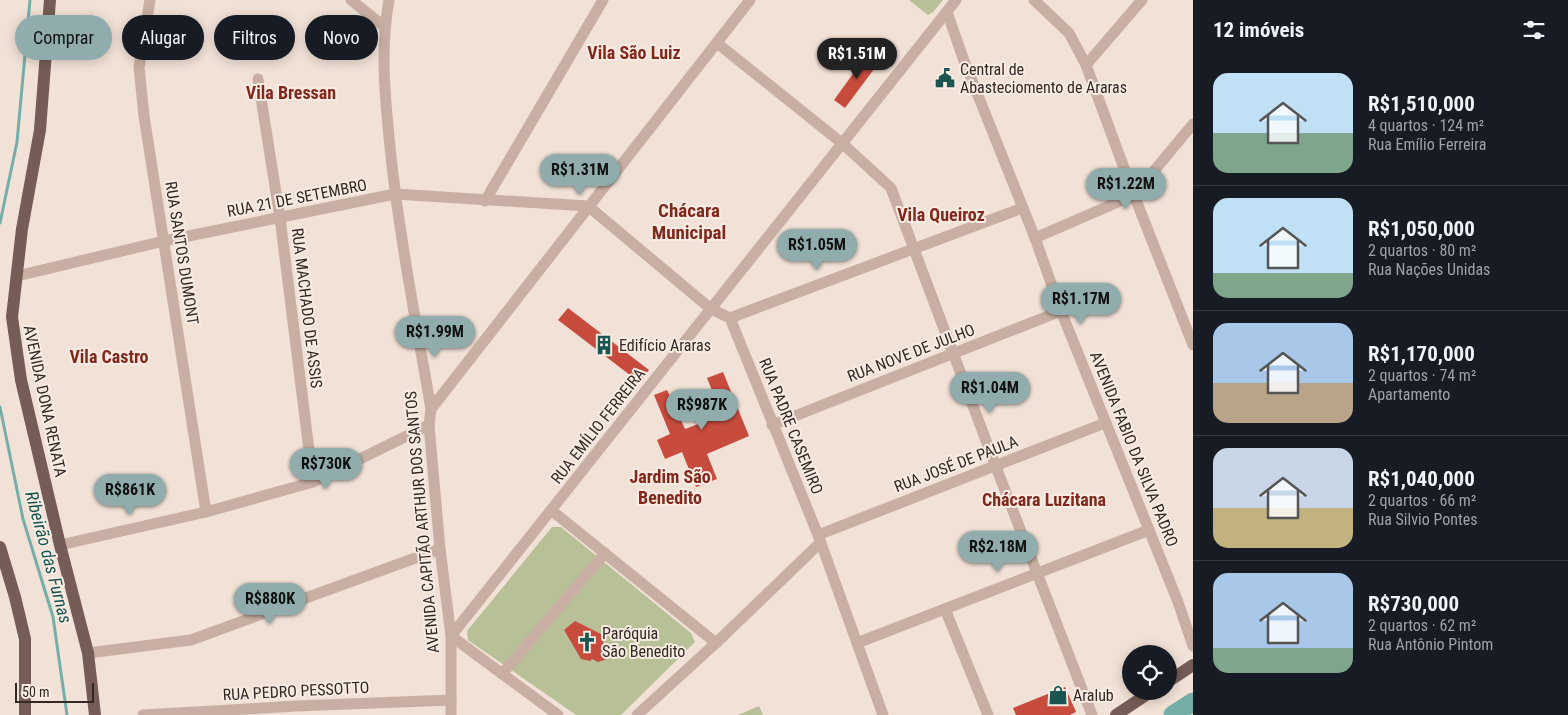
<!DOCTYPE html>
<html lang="pt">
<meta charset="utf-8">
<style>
:root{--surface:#171b24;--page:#242831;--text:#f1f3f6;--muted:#9ea1a6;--line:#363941;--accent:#90acac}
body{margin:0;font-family:"Roboto Condensed",sans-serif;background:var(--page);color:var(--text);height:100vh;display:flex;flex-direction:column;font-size:19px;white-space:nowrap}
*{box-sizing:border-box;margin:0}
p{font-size:16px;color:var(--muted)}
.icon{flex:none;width:28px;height:28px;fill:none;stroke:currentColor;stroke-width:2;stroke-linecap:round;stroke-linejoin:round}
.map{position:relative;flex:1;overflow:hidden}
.drawer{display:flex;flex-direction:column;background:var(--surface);width:375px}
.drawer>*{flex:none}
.top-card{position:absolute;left:15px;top:15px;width:475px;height:45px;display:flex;gap:10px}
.controls{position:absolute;left:1122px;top:645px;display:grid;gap:10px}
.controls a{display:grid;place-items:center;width:55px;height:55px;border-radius:50%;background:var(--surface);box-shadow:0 2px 12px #0003;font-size:25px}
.scale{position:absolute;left:15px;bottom:12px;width:79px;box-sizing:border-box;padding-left:5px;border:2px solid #342825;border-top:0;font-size:14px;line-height:18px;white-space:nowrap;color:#342825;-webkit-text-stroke:4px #f9ece3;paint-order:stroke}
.price{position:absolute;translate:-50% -42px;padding:0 11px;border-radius:18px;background:var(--accent);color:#111;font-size:16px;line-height:32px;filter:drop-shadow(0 1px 2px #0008)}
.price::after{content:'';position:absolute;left:50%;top:30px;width:15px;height:11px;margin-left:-8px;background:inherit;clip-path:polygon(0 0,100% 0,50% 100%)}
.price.on{background:#222;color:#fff}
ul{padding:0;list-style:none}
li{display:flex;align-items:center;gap:15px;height:125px;padding:0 20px}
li+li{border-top:1px solid var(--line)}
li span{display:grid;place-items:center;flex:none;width:140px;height:100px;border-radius:15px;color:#555}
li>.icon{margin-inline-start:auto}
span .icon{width:60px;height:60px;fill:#fffc;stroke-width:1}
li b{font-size:21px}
h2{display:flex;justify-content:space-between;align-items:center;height:60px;padding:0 20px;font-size:21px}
.chip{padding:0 18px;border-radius:22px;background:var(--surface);box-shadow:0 2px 12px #0003;font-size:18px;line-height:45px}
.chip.on{background:var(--accent);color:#111}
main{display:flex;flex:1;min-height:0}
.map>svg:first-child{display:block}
.green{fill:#b8c097}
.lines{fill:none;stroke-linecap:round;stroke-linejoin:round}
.stream{stroke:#75aea9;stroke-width:3}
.river{stroke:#75aea9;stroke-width:19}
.building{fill:#c84c3e}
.minor{stroke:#c9afa3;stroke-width:11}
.major{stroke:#765c56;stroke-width:12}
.labels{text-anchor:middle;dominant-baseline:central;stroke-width:4;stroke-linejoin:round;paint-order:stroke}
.poi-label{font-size:16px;fill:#342825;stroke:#f9ece3;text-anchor:start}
.street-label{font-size:16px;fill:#342825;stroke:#f9ece3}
.neighbourhood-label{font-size:18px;font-weight:bold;fill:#83271d;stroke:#f9ece3}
.water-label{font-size:18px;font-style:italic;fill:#1a5551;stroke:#f9ece3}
.quarter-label{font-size:19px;font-weight:bold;fill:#83271d;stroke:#f9ece3}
</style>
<main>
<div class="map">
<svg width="1193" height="715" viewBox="0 0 1193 715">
<rect width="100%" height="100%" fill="#f1e1d7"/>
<g class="green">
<path d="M909 0H943L933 12 928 15Z"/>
<path d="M552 527H561L691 633 695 642 621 715H576L468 640 467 631Z"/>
<path d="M759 706 763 715H738Z"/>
</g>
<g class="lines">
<g class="stream">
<path d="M0 223 17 142 30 0"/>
<path d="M0 407 23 519 53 617 67 715"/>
</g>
<path class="river" d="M1173 715 1193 702"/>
</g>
<g class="building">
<path d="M868 53 880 61 845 108 834 100Z"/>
<path d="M568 308 649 370 639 382 558 320Z"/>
<path d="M723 372 749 436 707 454 717 479 696 487 682 452 665 459 657 440 670 434 654 395 667 390 685 429 722 415 707 378Z"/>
<path d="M575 621 601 634 607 659 598 662 592 659 590 661 581 659 564 630Z"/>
<path d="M1065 687 1076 712 1070 715H1016L1013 708Z"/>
</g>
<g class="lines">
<g class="minor">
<path d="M150 0 139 67 144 116 206 512"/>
<path d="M351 0 385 27"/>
<path d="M389 0C380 49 385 97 390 147 399 235 416 322 431 409L429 425 440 549 451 636V715"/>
<path d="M1034 0 1069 33 1086 65 1134 195 1193 345"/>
<path d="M947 12 963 58 1035 238 1061 311 1178 602 1193 646"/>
<path d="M717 43 843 144 891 188 996 467 1092 715"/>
<path d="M1086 65 1142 0"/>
<path d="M258 79 280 218 313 482"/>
<path d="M485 201 603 0"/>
<path d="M1035 238 1134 195 1193 124"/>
<path d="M17 276 164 241 395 194 588 206 711 309 730 318 818 535 883 715"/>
<path d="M730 318 1022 208"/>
<path d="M431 409 750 0"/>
<path d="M772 425 1061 311"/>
<path d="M551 510 716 643"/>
<path d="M818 535 1105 423"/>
<path d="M60 545 206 512 313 482 429 425"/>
<path d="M945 609 988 715"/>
<path d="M857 643 1149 530"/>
<path d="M88 653 191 640 440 549"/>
<path d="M502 674 605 553"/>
<path d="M143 715 297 706 451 700"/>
<path d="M558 715 451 636 956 0"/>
<path d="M637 715 716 643 821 542"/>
</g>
<g class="major">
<path d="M50 0 40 130 22 229 12 317 21 380 60 545 88 653 95 715"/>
<path d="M0 547 15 597 25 639V715"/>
<path d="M1169 681 1193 665"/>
<path d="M1116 715 1152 691"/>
</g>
</g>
<defs>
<symbol id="civic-bare" viewBox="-9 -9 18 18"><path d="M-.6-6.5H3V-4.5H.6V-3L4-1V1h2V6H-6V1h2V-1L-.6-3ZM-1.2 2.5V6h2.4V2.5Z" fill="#1a5551" stroke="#f9ece3" stroke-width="2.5" paint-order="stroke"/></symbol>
<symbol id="building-bare" viewBox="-9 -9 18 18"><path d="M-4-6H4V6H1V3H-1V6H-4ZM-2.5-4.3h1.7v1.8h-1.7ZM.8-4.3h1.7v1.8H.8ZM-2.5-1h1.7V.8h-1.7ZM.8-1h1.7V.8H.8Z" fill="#1a5551" stroke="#f9ece3" stroke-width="2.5" paint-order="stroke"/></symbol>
<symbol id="church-bare" viewBox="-9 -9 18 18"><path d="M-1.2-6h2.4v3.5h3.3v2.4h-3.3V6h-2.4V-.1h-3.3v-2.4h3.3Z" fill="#1a5551" stroke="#f9ece3" stroke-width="2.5" paint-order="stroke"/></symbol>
<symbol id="shop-bare" viewBox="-9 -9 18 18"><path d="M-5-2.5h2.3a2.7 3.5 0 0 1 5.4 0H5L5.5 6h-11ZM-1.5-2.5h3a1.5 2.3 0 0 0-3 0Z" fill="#1a5551" stroke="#f9ece3" stroke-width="2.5" paint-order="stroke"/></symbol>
</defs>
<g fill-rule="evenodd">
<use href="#civic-bare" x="931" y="64" width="28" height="28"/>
<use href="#building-bare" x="590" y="331" width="28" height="28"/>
<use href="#church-bare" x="573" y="628" width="28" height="28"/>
<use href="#shop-bare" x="1044" y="681" width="28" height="28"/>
</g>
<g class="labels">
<g class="poi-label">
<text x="960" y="69">Central de<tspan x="960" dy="18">Abasteciomento de Araras</tspan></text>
<text x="619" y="345">Edifício Araras</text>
<text x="602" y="633">Paróquia<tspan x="602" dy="18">São Benedito</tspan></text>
<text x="1073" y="695">Aralub</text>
</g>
<g class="street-label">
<text transform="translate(297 198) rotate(-11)">RUA 21 DE SETEMBRO</text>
<text transform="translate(182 253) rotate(81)">RUA SANTOS DUMONT</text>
<text transform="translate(307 308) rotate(83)">RUA MACHADO DE ASSIS</text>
<text transform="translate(911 353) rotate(-21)">RUA NOVE DE JULHO</text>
<text transform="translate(45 401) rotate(78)">AVENIDA DONA RENATA</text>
<text transform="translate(598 426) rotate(-52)">RUA EMÍLIO FERREIRA</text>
<text transform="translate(791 426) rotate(68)">RUA PADRE CASEMIRO</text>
<text transform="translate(1134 449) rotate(68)">AVENIDA FABIO DA SILVA PADRO</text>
<text transform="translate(956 464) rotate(-21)">RUA JOSÉ DE PAULA</text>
<text transform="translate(422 522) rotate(-95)">AVENIDA CAPITÃO ARTHUR DOS SANTOS</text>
<text transform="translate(296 691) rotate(-3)">RUA PEDRO PESSOTTO</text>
</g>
<g class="neighbourhood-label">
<text x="634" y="52">Vila São Luiz</text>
<text x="291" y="92">Vila Bressan</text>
<text x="941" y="214">Vila Queiroz</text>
<text x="109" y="356">Vila Castro</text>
<text x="670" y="476">Jardim São<tspan x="670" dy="21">Benedito</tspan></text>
<text x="1044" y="499">Chácara Luzitana</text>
</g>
<g class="water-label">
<text transform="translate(49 557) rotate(75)">Ribeirão das Furnas</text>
</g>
<g class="quarter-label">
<text x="689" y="210">Chácara<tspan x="689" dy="22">Municipal</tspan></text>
</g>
</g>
</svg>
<div class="controls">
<a><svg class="icon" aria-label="locate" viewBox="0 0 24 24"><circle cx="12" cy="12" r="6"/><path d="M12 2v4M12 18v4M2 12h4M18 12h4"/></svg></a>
</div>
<div class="scale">50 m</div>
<b class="price on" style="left:857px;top:80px">R$1.51M</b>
<b class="price" style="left:580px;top:196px">R$1.31M</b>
<b class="price" style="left:1126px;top:210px">R$1.22M</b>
<b class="price" style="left:817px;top:271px">R$1.05M</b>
<b class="price" style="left:1081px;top:325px">R$1.17M</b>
<b class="price" style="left:435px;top:358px">R$1.99M</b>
<b class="price" style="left:990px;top:414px">R$1.04M</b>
<b class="price" style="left:702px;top:431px">R$987K</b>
<b class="price" style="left:326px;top:490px">R$730K</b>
<b class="price" style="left:130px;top:516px">R$861K</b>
<b class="price" style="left:998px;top:573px">R$2.18M</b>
<b class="price" style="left:270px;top:625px">R$880K</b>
<div class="top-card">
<a class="chip on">Comprar</a>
<a class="chip">Alugar</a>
<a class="chip">Filtros</a>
<a class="chip">Novo</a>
</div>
</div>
<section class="drawer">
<h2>12 imóveis<svg class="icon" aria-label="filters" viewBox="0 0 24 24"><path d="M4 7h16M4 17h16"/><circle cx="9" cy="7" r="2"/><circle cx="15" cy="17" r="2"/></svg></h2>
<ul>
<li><span style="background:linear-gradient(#bfe0f5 60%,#7fa58c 0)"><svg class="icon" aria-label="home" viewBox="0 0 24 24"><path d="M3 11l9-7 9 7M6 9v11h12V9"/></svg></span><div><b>R$1,510,000</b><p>4 quartos · 124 m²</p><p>Rua Emílio Ferreira</p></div></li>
<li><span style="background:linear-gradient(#bfe0f5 75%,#7fa58c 0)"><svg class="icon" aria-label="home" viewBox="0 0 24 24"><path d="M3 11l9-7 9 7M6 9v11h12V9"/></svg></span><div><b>R$1,050,000</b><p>2 quartos · 80 m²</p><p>Rua Nações Unidas</p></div></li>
<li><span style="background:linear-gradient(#a9c7e8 60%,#b9a48a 0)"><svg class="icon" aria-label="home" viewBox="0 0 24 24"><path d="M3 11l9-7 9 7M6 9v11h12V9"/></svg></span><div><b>R$1,170,000</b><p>2 quartos · 74 m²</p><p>Apartamento</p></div></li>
<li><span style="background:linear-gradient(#c9d6e8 60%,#c2b280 0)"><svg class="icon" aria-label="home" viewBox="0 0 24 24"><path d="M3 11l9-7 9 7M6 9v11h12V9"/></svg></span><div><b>R$1,040,000</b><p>2 quartos · 66 m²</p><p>Rua Silvio Pontes</p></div></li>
<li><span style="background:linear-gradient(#a9c7e8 75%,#7fa58c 0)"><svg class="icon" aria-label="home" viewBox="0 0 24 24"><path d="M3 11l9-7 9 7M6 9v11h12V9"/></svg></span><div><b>R$730,000</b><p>2 quartos · 62 m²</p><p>Rua Antônio Pintom</p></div></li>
</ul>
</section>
</main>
